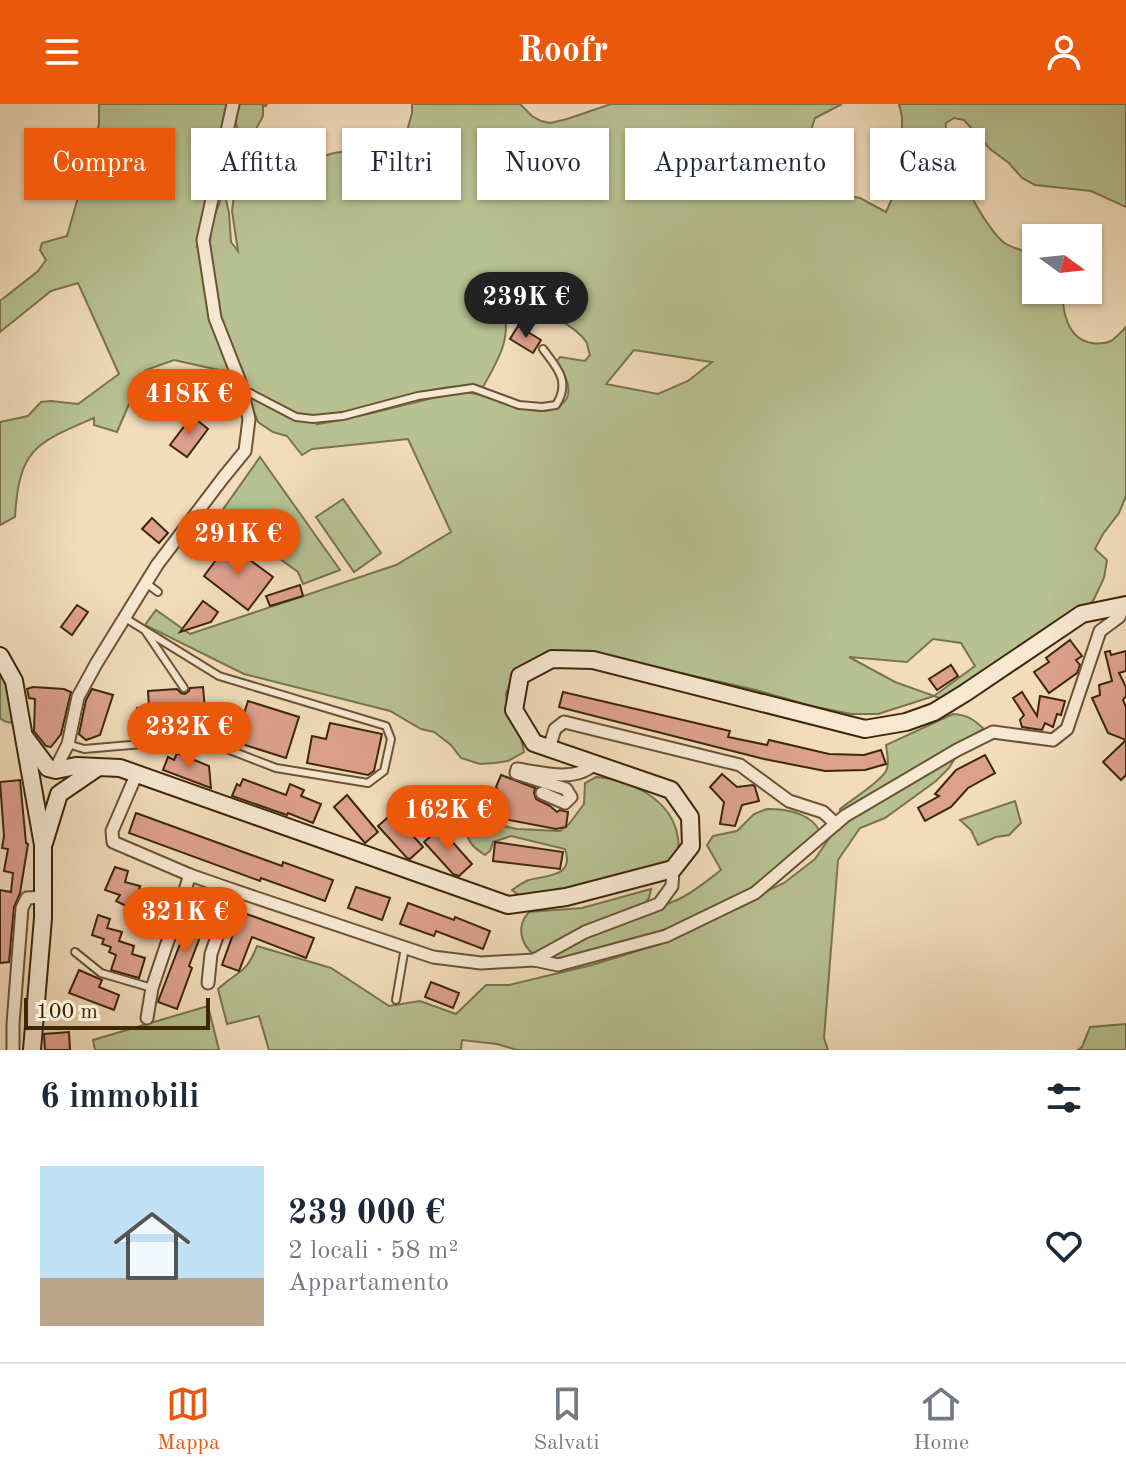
<!DOCTYPE html>
<html lang="it">
<meta charset="utf-8">
<style>
:root{--surface:#fff;--page:#f2f2f3;--text:#1f2937;--muted:#747a83;--line:#e0e1e3;--accent:#ea580c}
body{margin:0;font-family:"Old Standard TT",serif;background:var(--page);color:var(--text);height:100vh;display:flex;flex-direction:column;font-size:30px;white-space:nowrap}
*{box-sizing:border-box;margin:0}
p{font-size:26px;color:var(--muted)}
.icon{flex:none;width:44px;height:44px;fill:none;stroke:currentColor;stroke-width:2;stroke-linecap:round;stroke-linejoin:round}
.map{position:relative;height:946px;overflow:hidden}
.sheet{display:flex;flex-direction:column;background:var(--surface);flex:1}
.sheet>*{flex:none}
.hud{position:absolute;left:24px;top:24px;width:1078px;height:72px;display:flex;gap:16px}
.needle{width:52px;rotate:105deg}
.buttons{position:absolute;left:1022px;top:120px;display:grid;gap:16px}
.buttons a{display:grid;place-items:center;width:80px;height:80px;border-radius:0px;background:var(--surface);box-shadow:0 2px 6px #0004;font-size:40px}
.scale{position:absolute;left:24px;bottom:20px;width:186px;box-sizing:border-box;padding-left:8px;border:4px solid #3e2707;border-top:0;font-size:22px;line-height:28px;white-space:nowrap;color:#3e2707;-webkit-text-stroke:6px #f7e8d3;paint-order:stroke}
.price{position:absolute;translate:-50% -68px;padding:0 18px;border-radius:28px;background:var(--accent);color:#fff;font-size:26px;line-height:52px;filter:drop-shadow(0 2px 4px #0008)}
.price::after{content:'';position:absolute;left:50%;top:48px;width:24px;height:18px;margin-left:-12px;background:inherit;clip-path:polygon(0 0,100% 0,50% 100%)}
.price.current{background:#222;color:#fff}
ul{padding:0;list-style:none}
li{display:flex;align-items:center;gap:24px;height:200px;padding:0 40px}
li+li{border-top:2px solid var(--line)}
li span{display:grid;place-items:center;flex:none;width:224px;height:160px;border-radius:0px;color:#555}
li>.icon{margin-inline-start:auto}
span .icon{width:96px;height:96px;fill:#fffc;stroke-width:1}
li b{font-size:34px}
h2{display:flex;justify-content:space-between;align-items:center;height:96px;padding:0 40px;font-size:34px}
.tag{padding:0 28px;border-radius:0px;background:var(--surface);box-shadow:0 2px 6px #0004;font-size:28px;line-height:72px}
.tag.current{background:var(--accent);color:#fff}
header{display:flex;justify-content:space-between;align-items:center;height:104px;padding:0 40px;background:var(--accent);color:#fff;font-size:36px;font-weight:800}
.tab-bar{display:flex;justify-content:space-around;align-items:center;height:112px;border-top:2px solid var(--line);background:var(--surface);font-size:22px;color:var(--muted)}
.tab-bar a{display:grid;justify-items:center;gap:4px}
.tab-bar .current{color:var(--accent)}
.map>svg:first-child{display:block}
.green{fill:#b7c192;stroke:#7a744c;stroke-width:2;fill-rule:evenodd}
.building{fill:#dda08f;stroke:#3e2707;stroke-width:2}
.lines{fill:none;stroke-linecap:round;stroke-linejoin:round}
.lane-casing{stroke:#6b5434;stroke-width:10}
.street-casing{stroke:#6b5434;stroke-width:15}
.secondary-casing{stroke:#3e2707;stroke-width:20}
.lane{stroke:#f7e8d3;stroke-width:6}
.street{stroke:#f7e8d3;stroke-width:11}
.secondary{stroke:#f7e8d3;stroke-width:16}
</style>
<header><svg class="icon" aria-label="menu" viewBox="0 0 24 24"><path d="M4 6h16M4 12h16M4 18h16"/></svg>Roofr<svg class="icon" aria-label="person" viewBox="0 0 24 24"><circle cx="12" cy="8" r="4"/><path d="M4 21q1-7 8-7t8 7"/></svg></header>
<div class="map">
<svg width="1126" height="946" viewBox="0 0 1126 946">
<rect width="100%" height="100%" fill="#f2dcbb"/>
<filter id="stains"><feTurbulence type="fractalNoise" baseFrequency=".0025" numOctaves="4"/><feColorMatrix values="0 0 0 0 .2 0 0 0 0 .09 0 0 0 0 .02 0 0 0 .5 -.17"/></filter>
<radialGradient id="worn" r=".72"><stop offset=".6" stop-color="#630" stop-opacity="0"/><stop offset="1" stop-color="#630" stop-opacity=".3"/></radialGradient>
<g class="green">
<path d="M99 0H228L197 143H201L233 275 228 268 174 256 146 266 139 277 117 328 94 321V314C36 339 19 344 15 413L0 421V318L28 312 41 298 51 297 78 300 119 270 78 179 51 187 0 228V197L38 167 46 156 40 146 42 139 67 132 99 20Z"/>
<path d="M240 0H267L266 2H263V12L256 25 260 36 279 50 310 56 334 49 349 47 382 38 405 34 412 9V0H520L532 12 541 17 550 19 567 15 611 0H842L815 14C802 48 814 61 832 89L860 94 886 108 898 81 900 67 898 44 902 32V13L899 0H1126V103L1091 87 1035 81 1022 74 1009 59 990 45 964 16 954 14 946 19C943 44 985 127 1006 140 1015 145 1027 148 1036 151V186H1063C1062 207 1067 235 1092 239 1099 240 1105 240 1111 237 1117 233 1122 227 1126 223V392L1119 409 1103 430 1095 445 1107 456 1104 474 1093 497 942 595 934 592 878 610H851L812 602 756 586 627 557 563 546 538 554 521 564 512 573 506 590 508 606 520 630 524 648 508 657 495 659 480 660 461 654 451 641 434 628 421 625 390 607 244 570 145 521 156 506 190 530 396 461 451 428 408 335 312 345 302 351 287 332 273 328 258 318 252 303 243 267 225 230 214 196 209 157 211 121 224 87 229 109 231 138 238 147 232 107 236 73 244 33C232 23 236 13 240 0ZM521 201C540 205 576 221 587 239 587 240 589 249 590 251L585 257 560 253 557 257C563 267 574 285 565 297 544 322 495 291 470 289 453 288 437 293 421 297 387 305 352 315 318 320 323 316 328 312 334 310 346 307 359 305 371 302 406 293 446 278 483 283 495 261 510 238 505 213L511 203ZM634 246 711 258H712L688 277 658 290 606 280ZM933 535 961 539 975 562 934 592 895 578 849 553 907 558Z"/>
<path d="M260 353 340 466 303 480 298 468 219 411Z"/>
<path d="M343 395 381 449 354 468 316 413Z"/>
<path d="M0 558 19 617C11 619 6 620 0 614Z"/>
<path d="M953 610C968 611 973 615 984 625L967 634 949 664 936 677 885 714 860 724 838 756 824 934 828 946H517L497 940 462 936 461 946H269L259 912 227 920 218 885C238 866 246 871 257 842L331 864 389 902 420 897 456 910 486 881H509L592 861 650 843 784 779 815 755 841 717 840 705C852 695 878 680 886 667 890 660 887 649 886 641Z"/>
<path d="M596 673C628 675 666 693 676 725 677 731 680 738 678 744 676 749 671 755 669 760L525 796 512 786C518 782 523 778 529 776 547 771 575 773 565 745L511 732 493 738 490 747 485 751C471 742 466 737 467 719L478 716 517 725 560 727 569 720 584 700 585 679Z"/>
<path d="M1015 697 1021 719 1009 731 996 733 978 741 971 726 960 716Z"/>
<path d="M767 705C786 705 809 708 819 726 799 744 780 764 758 779 700 819 631 837 564 857L553 853C564 837 656 806 679 795 694 788 708 776 721 766L707 741 713 732 737 727 754 710Z"/>
<path d="M651 785 649 794 644 800 615 815 534 851C520 839 516 822 529 808L582 804Z"/>
<path d="M208 902 219 946H95L93 936Z"/>
<path d="M1126 920V946H1078L1082 943 1090 923Z"/>
</g>
<g class="building">
<path d="M518 222 541 236 533 249 510 235Z"/>
<path d="M192 312 208 325 187 353 170 341Z"/>
<path d="M152 414 168 429 159 439 142 425Z"/>
<path d="M228 440 273 473 248 506 204 472Z"/>
<path d="M300 481 303 492 270 502 266 492Z"/>
<path d="M203 497 218 508 211 518 180 528Z"/>
<path d="M77 501 88 508 72 531 61 523Z"/>
<path d="M1070 536 1082 552 1076 556 1080 561 1077 569 1049 589 1034 568 1049 558 1046 554Z"/>
<path d="M1110 547 1111 551 1126 547V567L1119 569 1126 583V592L1123 596 1126 603V636L1108 629 1092 594 1100 591 1099 581 1112 577 1105 548Z"/>
<path d="M951 561 958 572 937 586 929 575Z"/>
<path d="M33 583 64 585 71 588 61 630 51 643 46 642 34 627 35 595 29 594 27 585Z"/>
<path d="M203 583 207 627 139 633 137 604 149 603 148 587 177 585 181 589 185 590 189 587 190 584Z"/>
<path d="M92 585 113 591 100 631 86 636 79 630 86 596Z"/>
<path d="M563 588 730 627 728 633 767 641 769 636 829 650 864 651 881 646 886 660 865 666 825 667 764 655 559 603Z"/>
<path d="M1022 588 1037 612 1040 592 1065 597 1061 611 1057 610 1053 623 1045 619 1042 626 1022 623 1020 616 1024 611 1013 594Z"/>
<path d="M248 597 299 613 286 654 223 634 231 609 243 613Z"/>
<path d="M330 619 382 630 374 667 368 671 307 659 312 632 326 635Z"/>
<path d="M1126 636V671L1121 676 1103 658Z"/>
<path d="M177 649 209 662 211 684 163 666 168 653 174 656Z"/>
<path d="M985 651 995 669 968 684 951 703 925 717 918 704 939 692 935 690 956 666Z"/>
<path d="M722 670 737 683 753 681 755 683 759 697 742 701 735 722 720 720 724 698 710 683Z"/>
<path d="M501 671 535 684 534 689 536 695 550 702 557 708 560 706 568 708 566 723 556 725 499 714 500 706 497 702 502 695 496 683Z"/>
<path d="M243 675 286 691 290 680 304 686 301 692 321 700 313 719 288 709 287 711 232 692 237 680 240 682Z"/>
<path d="M20 676 26 739 28 740 20 789 14 803 9 858 0 859V786L11 788 13 769 4 767 8 745 2 744 4 732 0 678Z"/>
<path d="M347 691 378 728 365 739 334 703Z"/>
<path d="M136 709 282 762 283 758 333 776 325 797 261 774 260 777 129 729Z"/>
<path d="M393 709 423 743 410 755 407 754 378 722Z"/>
<path d="M440 724 472 760 459 772 453 770 424 738Z"/>
<path d="M495 738 563 748 560 765 493 757Z"/>
<path d="M115 763 128 767 125 778 140 782 138 791 150 796 145 811 116 797 120 791 105 786Z"/>
<path d="M356 783 390 794 382 816 348 804Z"/>
<path d="M198 793 213 799 189 862 192 864 177 905 158 898 159 895Z"/>
<path d="M408 799 454 816 455 813 490 827 483 845 436 827 434 832 400 820Z"/>
<path d="M241 808 314 834 306 854 252 833 239 867 222 861Z"/>
<path d="M98 811 110 815 107 824 122 828 119 837 134 842 132 850 145 854 139 874 111 866 116 851 109 848 111 843 102 840 104 835 92 831Z"/>
<path d="M79 866 102 876 99 883 119 891 114 906 69 889Z"/>
<path d="M431 878 459 889 453 904 425 893Z"/>
<path d="M69 928 70 946H45L44 930Z"/>
</g>
<g class="lines">
<defs>
<g id="lane">
<path d="M243 288 250 289 296 313 313 315 343 312 418 292 473 284 519 301 542 303 556 301C571 277 557 264 543 245"/>
<path d="M146 479 158 488"/>
<path d="M146 528 184 584"/>
<path d="M68 640 84 645 201 635 276 664 368 679 384 667 391 635 386 622 219 572 125 514"/>
<path d="M75 848 101 869 152 884"/>
<path d="M396 896 405 843"/>
</g>
<g id="street">
<path d="M549 644 555 625 564 618 740 661 789 697 823 708 836 720"/>
<path d="M55 666 68 640 78 593 96 560 157 461 223 374 245 347 249 315 240 278 215 214 203 136 233 0"/>
<path d="M137 669 112 727 113 738 190 771 233 786 433 853 481 859 534 856 585 828 659 800 672 782 673 765"/>
<path d="M542 689 565 699 571 693 566 685 516 669 517 665C540 668 575 679 594 660"/>
<path d="M534 856 558 861 666 832 755 789 845 712 957 646 993 628 1053 636 1067 625 1100 527 1119 513 1125 501"/>
<path d="M208 879 211 850 233 786"/>
<path d="M147 914 152 884 190 771"/>
<path d="M13 946V920L22 804 27 794 43 793"/>
</g>
<g id="secondary">
<path d="M0 552 14 577 43 741V814L32 946"/>
<path d="M24 632 48 664 56 666 76 662 120 664 508 801 566 793 673 765 691 742 690 713 671 686 534 639 514 606 520 572 552 555 593 556 865 625 906 618 934 608 965 589 1082 510 1126 501"/>
<path d="M44 739 59 690 97 664"/>
</g>
</defs>
<use href="#lane" class="lane-casing"/>
<use href="#street" class="street-casing"/>
<use href="#secondary" class="secondary-casing"/>
<use href="#lane" class="lane"/>
<use href="#street" class="street"/>
<use href="#secondary" class="secondary"/>
</g>
<rect width="100%" height="100%" filter="url(#stains)"/>
<rect width="100%" height="100%" fill="url(#worn)"/>
</svg>
<div class="buttons">
<a><svg class="needle" viewBox="-14 -14 28 28"><path d="M0-13l5 13h-10z" fill="#e53935"/><path d="M0 13l5-13h-10z" fill="#747a83"/></svg></a>
</div>
<div class="scale">100 m</div>
<b class="price current" style="left:526px;top:236px">239K €</b>
<b class="price" style="left:189px;top:333px">418K €</b>
<b class="price" style="left:238px;top:473px">291K €</b>
<b class="price" style="left:189px;top:666px">232K €</b>
<b class="price" style="left:448px;top:749px">162K €</b>
<b class="price" style="left:185px;top:851px">321K €</b>
<div class="hud">
<a class="tag current">Compra</a>
<a class="tag">Affitta</a>
<a class="tag">Filtri</a>
<a class="tag">Nuovo</a>
<a class="tag">Appartamento</a>
<a class="tag">Casa</a>
</div>
</div>
<section class="sheet">
<h2>6 immobili<svg class="icon" aria-label="filters" viewBox="0 0 24 24"><path d="M4 7h16M4 17h16"/><circle cx="9" cy="7" r="2"/><circle cx="15" cy="17" r="2"/></svg></h2>
<ul>
<li><span style="background:linear-gradient(#bfe0f5 70%,#b9a48a 0)"><svg class="icon" aria-label="home" viewBox="0 0 24 24"><path d="M3 11l9-7 9 7M6 9v11h12V9"/></svg></span><div><b>239 000 €</b><p>2 locali · 58 m²</p><p>Appartamento</p></div><svg class="icon" aria-label="heart" viewBox="0 0 24 24"><path d="M12 20l-8-8c-3-5 5-10 8-4 3-6 11-1 8 4z"/></svg></li>
</ul>
</section>
<nav class="tab-bar">
<a class="current"><svg class="icon" aria-label="map" viewBox="0 0 24 24"><path d="M3 6l6-2 6 2 6-2v14l-6 2-6-2-6 2zM9 4v14M15 6v14"/></svg>Mappa</a>
<a><svg class="icon" aria-label="saved" viewBox="0 0 24 24"><path d="M7 4h10v16l-5-4-5 4z"/></svg>Salvati</a>
<a><svg class="icon" aria-label="home" viewBox="0 0 24 24"><path d="M3 11l9-7 9 7M6 9v11h12V9"/></svg>Home</a>
</nav>
